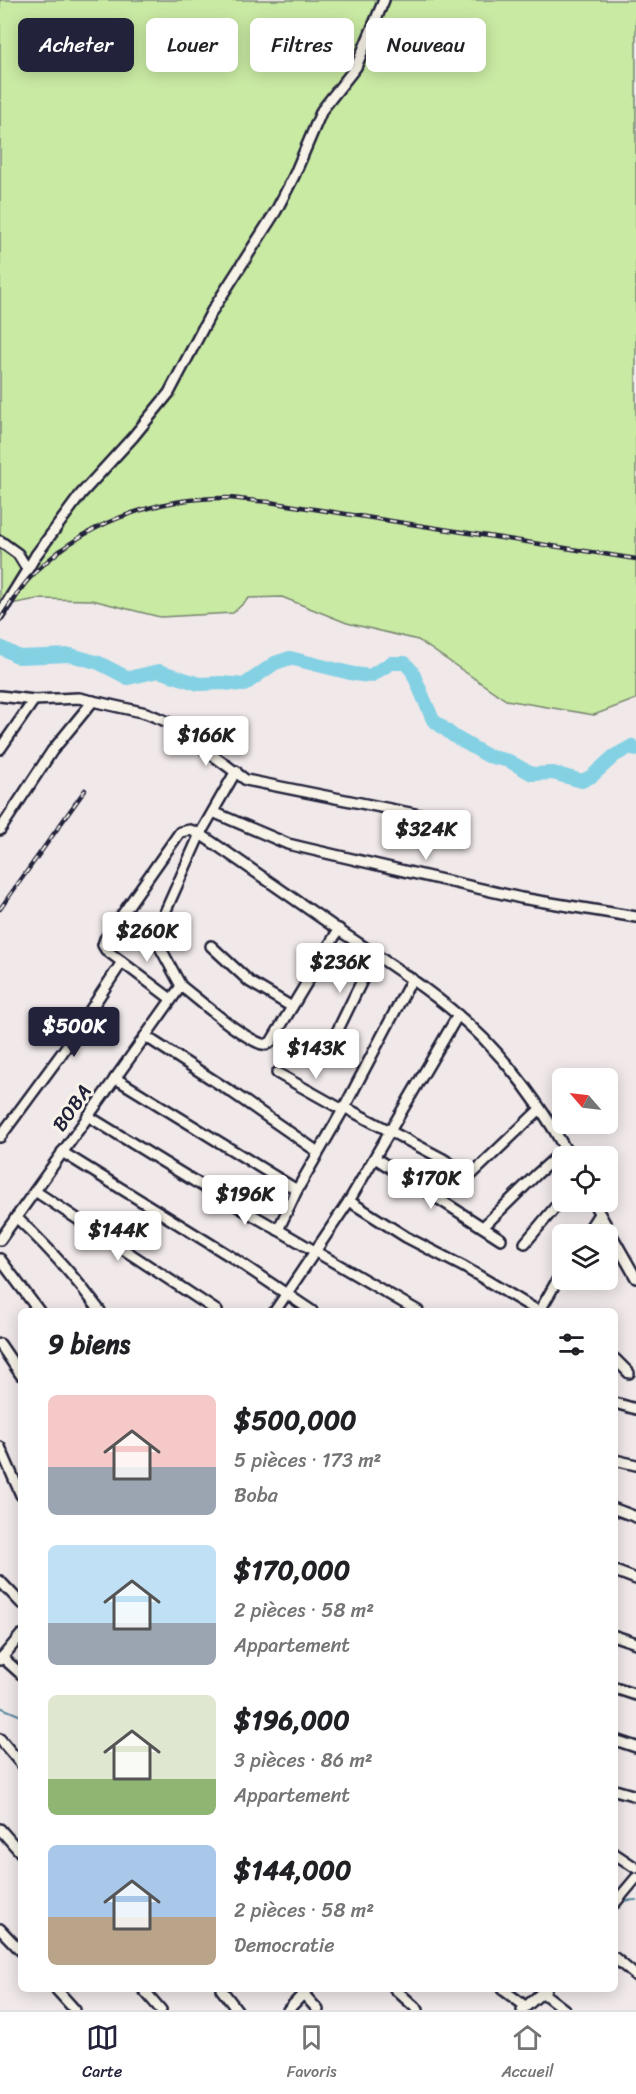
<!DOCTYPE html>
<html lang="fr">
<meta charset="utf-8">
<style>
:root{--surface:#fff;--page:#f6f6f6;--text:#202124;--muted:#757577;--line:#e0e0e0;--accent:#22223b}
body{margin:0;font-family:Sriracha,sans-serif;background:var(--page);color:var(--text);height:100vh;display:flex;flex-direction:column;font-size:22px;white-space:nowrap}
*{box-sizing:border-box;margin:0}
p{font-size:20px;color:var(--muted)}
.icon{flex:none;width:33px;height:33px;fill:none;stroke:currentColor;stroke-width:2;stroke-linecap:round;stroke-linejoin:round}
.map{position:relative;flex:1;overflow:hidden}
.details{position:absolute;left:18px;top:1308px;width:600px;height:684px;display:flex;flex-direction:column;background:var(--surface);border-radius:9px;box-shadow:0 3px 15px #0003}
.details>*{flex:none}
.guide{position:absolute;left:18px;top:18px;width:600px;height:54px;display:flex;gap:12px}
.needle{width:39px;rotate:298deg}
.controls{position:absolute;left:552px;top:1068px;display:grid;gap:12px}
.controls a{display:grid;place-items:center;width:66px;height:66px;border-radius:9px;background:var(--surface);box-shadow:0 3px 15px #0003;font-size:30px}
.price{position:absolute;translate:-50% -51px;padding:0 14px;border-radius:6px;background:#fff;color:#222;font-size:20px;line-height:39px;filter:drop-shadow(0 2px 3px #0008)}
.price::after{content:'';position:absolute;left:50%;top:36px;width:18px;height:14px;margin-left:-9px;background:inherit;clip-path:polygon(0 0,100% 0,50% 100%)}
.price.selected{background:var(--accent);color:#fff}
ul{padding:0;list-style:none}
li{display:flex;align-items:center;gap:18px;height:150px;padding:0 30px}
li span{display:grid;place-items:center;flex:none;width:168px;height:120px;border-radius:9px;color:#555}
li>.icon{margin-inline-start:auto}
span .icon{width:72px;height:72px;fill:#fffc;stroke-width:1}
li b{font-size:26px}
h2{display:flex;justify-content:space-between;align-items:center;height:72px;padding:0 30px;font-size:26px}
.pill{padding:0 21px;border-radius:9px;background:var(--surface);box-shadow:0 3px 15px #0003;font-size:21px;line-height:54px}
.pill.selected{background:var(--accent);color:#fff}
.menu{display:flex;justify-content:space-around;align-items:center;height:84px;border-top:2px solid var(--line);background:var(--surface);font-size:16px;color:var(--muted)}
.menu a{display:grid;justify-items:center;gap:3px}
.menu .selected{color:var(--accent)}
.map>svg:first-child{display:block}
.green{fill:#c9eaa3;stroke:#76866f;stroke-width:1.5}
.lines{fill:none;stroke-linecap:round;stroke-linejoin:round}
.stream{stroke:#5d8ba0;stroke-width:2}
.river{stroke:#85d1e4;stroke-width:14}
.minor-casing{stroke:#22223b;stroke-width:14}
.minor{stroke:#f7f3e8;stroke-width:9}
.rail-casing{stroke:#22223b;stroke-width:4.5}
.rail{stroke:#f7f3e8;stroke-width:2;stroke-dasharray:7;stroke-linecap:butt}
.labels{text-anchor:middle;dominant-baseline:central;stroke-width:6;stroke-linejoin:round;paint-order:stroke}
.street-label{font-size:20px;fill:#22223b;stroke:#f7f3e8}
</style>
<div class="map">
<svg width="636" height="2010" viewBox="0 0 636 2010">
<rect width="100%" height="100%" fill="#f0e8e9"/>
<filter id="ink" filterUnits="userSpaceOnUse"><feTurbulence type="fractalNoise" baseFrequency=".0167" numOctaves="2"/><feDisplacementMap in="SourceGraphic" scale="12" xChannelSelector="R" yChannelSelector="G"/><feConvolveMatrix kernelMatrix="1 2 1 2 8 2 1 2 1" color-interpolation-filters="sRGB"/></filter>
<g filter="url(#ink)">
<path class="green" d="M0 0H636V699L594 715 506 700 418 640 347 623 282 597 249 598 233 613 160 617 92 600 37 599 0 606Z"/>
<g class="lines">
<g class="stream">
<path d="M0 1707 21 1716"/>
<path d="M621 1901 636 1900"/>
</g>
<path class="river" d="M0 647 19 657 71 655 99 663 128 678 159 671 199 684 222 683 244 685 275 663 290 658 354 674 370 676 391 663H405L412 671 433 720 455 737 488 756 509 761 532 774 553 773 582 781 592 776 614 756 632 746 636 750"/>
<defs>
<g id="minor">
<path d="M0 541 18 554 26 567H29L36 555 81 494 133 437 169 393 212 311 276 211 294 176 322 110 356 67 384 0"/>
<path d="M0 614 29 567"/>
<path d="M0 696 34 700 79 698 146 713 168 722 246 780 420 815"/>
<path d="M0 749 34 700"/>
<path d="M213 812 288 844 309 849 521 898 636 917"/>
<path d="M0 830 52 751 93 701"/>
<path d="M211 946 250 982 292 1007"/>
<path d="M181 986C200 1001 241 1037 262 1044 266 1045 267 1044 271 1042L339 929"/>
<path d="M171 999 106 950 103 945 105 939 180 832 190 830 200 834C249 867 298 902 346 935 394 967 443 998 484 1039 517 1073 547 1115 569 1156"/>
<path d="M145 1036 233 1093 318 1152"/>
<path d="M330 1046 375 954"/>
<path d="M277 1073 343 1110"/>
<path d="M115 1078 297 1190"/>
<path d="M344 1107 443 1159 470 1176 540 1109"/>
<path d="M88 1116 194 1181 418 1311"/>
<path d="M0 1137 62 1053 122 962"/>
<path d="M62 1152 230 1256 312 1311"/>
<path d="M375 1158 501 1239"/>
<path d="M35 1191 217 1311"/>
<path d="M349 1201 406 1237 464 1267 538 1311"/>
<path d="M593 1202 636 1278"/>
<path d="M16 1217C47 1246 75 1277 100 1311"/>
<path d="M483 1227 537 1174 565 1149"/>
<path d="M278 1230 297 1190 343 1110 412 979"/>
<path d="M586 1234 599 1214"/>
<path d="M0 1240 181 986 161 949 158 928 200 834 236 771"/>
<path d="M525 1243 562 1199"/>
<path d="M0 1259 39 1311"/>
<path d="M275 1311 349 1201 458 1015"/>
<path d="M539 1311C548 1298 554 1285 562 1272"/>
<path d="M0 1344 21 1375"/>
<path d="M615 1359 629 1373"/>
<path d="M615 1403 636 1409"/>
<path d="M0 1447 21 1495"/>
<path d="M615 1460 636 1465"/>
<path d="M615 1509 636 1517"/>
<path d="M615 1571 636 1579"/>
<path d="M0 1581 21 1603"/>
<path d="M615 1636 636 1643"/>
<path d="M2 1657 21 1674"/>
<path d="M0 1660 21 1635"/>
<path d="M615 1688 636 1695"/>
<path d="M0 1739 21 1764"/>
<path d="M615 1740 636 1747"/>
<path d="M615 1790 636 1796"/>
<path d="M0 1829 21 1853"/>
<path d="M615 1854 636 1868"/>
<path d="M615 1903 636 1878"/>
<path d="M0 1929 21 1951"/>
<path d="M615 1958 636 1976"/>
<path d="M56 1989 75 2010"/>
<path d="M143 1989 161 2010"/>
<path d="M221 1989 237 2010"/>
<path d="M299 1989 318 2010"/>
<path d="M395 1989 418 2010"/>
<path d="M502 1989 525 2006"/>
<path d="M543 1993 565 2010"/>
<path d="M288 2010 306 1991"/>
<path d="M522 2010 546 1989"/>
</g>
</defs>
<use href="#minor" class="minor-casing"/>
<use href="#minor" class="minor"/>
<defs>
<g id="rail">
<path d="M0 620C9 606 18 591 29 579 79 524 155 497 228 498 242 499 256 501 269 502L636 559"/>
<path d="M0 909 85 790"/>
</g>
</defs>
<use href="#rail" class="rail-casing"/>
<use href="#rail" class="rail"/>
</g>
</g>
<g class="labels">
<g class="street-label">
<text transform="translate(72 1108) rotate(-55)">BOBA</text>
</g>
</g>
</svg>
<div class="controls">
<a><svg class="needle" viewBox="-14 -14 28 28"><path d="M0-13l5 13h-10z" fill="#e53935"/><path d="M0 13l5-13h-10z" fill="#757577"/></svg></a>
<a><svg class="icon" aria-label="locate" viewBox="0 0 24 24"><circle cx="12" cy="12" r="6"/><path d="M12 2v4M12 18v4M2 12h4M18 12h4"/></svg></a>
<a><svg class="icon" aria-label="layers" viewBox="0 0 24 24"><path d="M12 4l9 5-9 5-9-5zM3 14l9 5 9-5"/></svg></a>
</div>
<b class="price" style="left:206px;top:767px">$166K</b>
<b class="price" style="left:426px;top:861px">$324K</b>
<b class="price" style="left:147px;top:963px">$260K</b>
<b class="price" style="left:340px;top:994px">$236K</b>
<b class="price selected" style="left:74px;top:1058px">$500K</b>
<b class="price" style="left:316px;top:1080px">$143K</b>
<b class="price" style="left:431px;top:1210px">$170K</b>
<b class="price" style="left:245px;top:1226px">$196K</b>
<b class="price" style="left:118px;top:1262px">$144K</b>
<div class="guide">
<a class="pill selected">Acheter</a>
<a class="pill">Louer</a>
<a class="pill">Filtres</a>
<a class="pill">Nouveau</a>
</div>
<section class="details">
<h2>9 biens<svg class="icon" aria-label="filters" viewBox="0 0 24 24"><path d="M4 7h16M4 17h16"/><circle cx="9" cy="7" r="2"/><circle cx="15" cy="17" r="2"/></svg></h2>
<ul>
<li><span style="background:linear-gradient(#f6c9c9 60%,#9aa5b1 0)"><svg class="icon" aria-label="home" viewBox="0 0 24 24"><path d="M3 11l9-7 9 7M6 9v11h12V9"/></svg></span><div><b>$500,000</b><p>5 pièces · 173 m²</p><p>Boba</p></div></li>
<li><span style="background:linear-gradient(#bfe0f5 65%,#9aa5b1 0)"><svg class="icon" aria-label="home" viewBox="0 0 24 24"><path d="M3 11l9-7 9 7M6 9v11h12V9"/></svg></span><div><b>$170,000</b><p>2 pièces · 58 m²</p><p>Appartement</p></div></li>
<li><span style="background:linear-gradient(#dfe7d0 70%,#8fb573 0)"><svg class="icon" aria-label="home" viewBox="0 0 24 24"><path d="M3 11l9-7 9 7M6 9v11h12V9"/></svg></span><div><b>$196,000</b><p>3 pièces · 86 m²</p><p>Appartement</p></div></li>
<li><span style="background:linear-gradient(#a9c7e8 60%,#b9a48a 0)"><svg class="icon" aria-label="home" viewBox="0 0 24 24"><path d="M3 11l9-7 9 7M6 9v11h12V9"/></svg></span><div><b>$144,000</b><p>2 pièces · 58 m²</p><p>Democratie</p></div></li>
</ul>
</section>
</div>
<nav class="menu">
<a class="selected"><svg class="icon" aria-label="map" viewBox="0 0 24 24"><path d="M3 6l6-2 6 2 6-2v14l-6 2-6-2-6 2zM9 4v14M15 6v14"/></svg>Carte</a>
<a><svg class="icon" aria-label="saved" viewBox="0 0 24 24"><path d="M7 4h10v16l-5-4-5 4z"/></svg>Favoris</a>
<a><svg class="icon" aria-label="home" viewBox="0 0 24 24"><path d="M3 11l9-7 9 7M6 9v11h12V9"/></svg>Accueil</a>
</nav>
